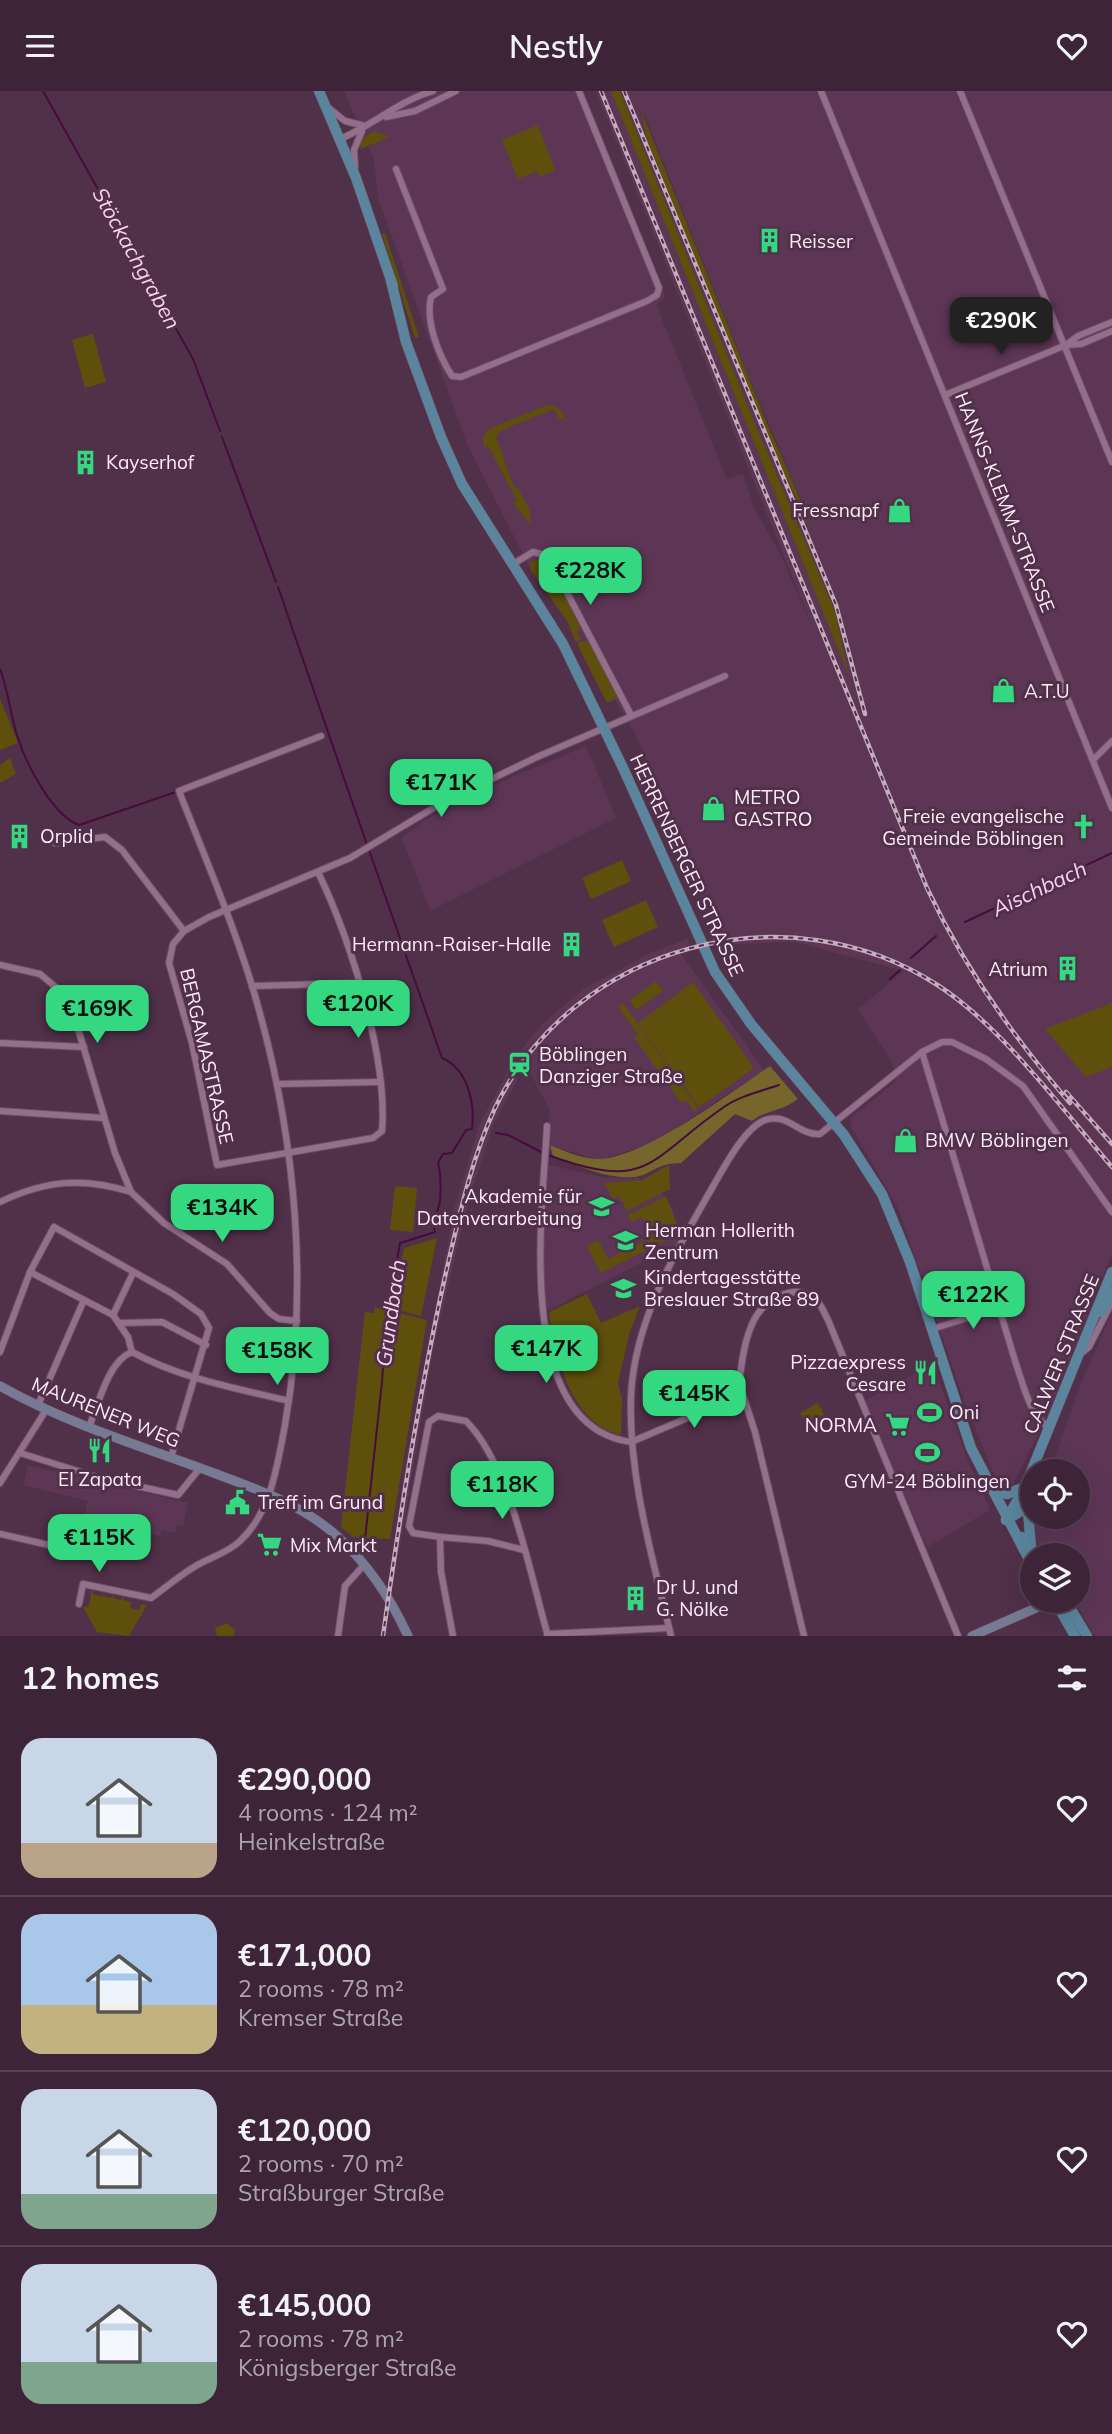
<!DOCTYPE html>
<meta charset="utf-8">
<style>
:root{--surface:#3d2438;--page:#483043;--text:#f1f3f6;--muted:#ada4ae;--line:#564153;--accent:#34d881}
body{margin:0;font-family:Mulish,sans-serif;background:var(--page);color:var(--text);height:100vh;display:flex;flex-direction:column;font-size:26px;white-space:nowrap}
*{box-sizing:border-box;margin:0}
p{font-size:23px;color:var(--muted)}
.icon{flex:none;width:38px;height:38px;fill:none;stroke:currentColor;stroke-width:2;stroke-linecap:round;stroke-linejoin:round}
.map{position:relative;height:1545px;overflow:hidden}
.sheet{display:flex;flex-direction:column;background:var(--surface);flex:1}
.sheet>*{flex:none}
.controls{position:absolute;left:1020px;top:1368px;display:grid;gap:14px}
.controls a{display:grid;place-items:center;width:70px;height:70px;border-radius:50%;background:var(--surface);box-shadow:0 7px 28px #0002,0 0 0 2px var(--line);font-size:35px}
.price{position:absolute;translate:-50% -60px;padding:0 16px;border-radius:14px;background:var(--accent);color:#111;font-size:23px;line-height:46px;filter:drop-shadow(0 2px 4px #0008)}
.price::after{content:'';position:absolute;left:50%;top:42px;width:21px;height:16px;margin-left:-10px;background:inherit;clip-path:polygon(0 0,100% 0,50% 100%)}
.price.on{background:#222;color:#fff}
ul{padding:0;list-style:none}
li{display:flex;align-items:center;gap:21px;height:175px;padding:0 21px}
li+li{border-top:2px solid var(--line)}
li span{display:grid;place-items:center;flex:none;width:196px;height:140px;border-radius:21px;color:#555}
li>.icon{margin-inline-start:auto}
span .icon{width:84px;height:84px;fill:#fffc;stroke-width:1}
li b{font-size:30px}
h2{display:flex;justify-content:space-between;align-items:center;height:84px;padding:0 21px;font-size:30px}
header{display:flex;justify-content:space-between;align-items:center;height:91px;padding:0 21px;background:var(--surface);font-size:32px;font-weight:600}
.map>svg:first-child{display:block}
.built{fill:#5d3655;fill-rule:evenodd}
.green{fill:#5e4f0c}
.forest{fill:#76662c}
.lines{fill:none;stroke-linecap:round;stroke-linejoin:round}
.stream{stroke:#460c3e;stroke-width:2}
.street-casing{stroke:#6a4e64;stroke-width:8}
.secondary-casing{stroke:#6a4e64;stroke-width:10}
.primary-casing{stroke:#6a4e64;stroke-width:11}
.street{stroke:#946f8c;stroke-width:6}
.secondary{stroke:#777a95;stroke-width:9}
.primary{stroke:#5a859d;stroke-width:10}
.rail-casing{stroke:#c5acbe;stroke-width:4.5}
.rail{stroke:#51304a;stroke-width:2;stroke-dasharray:5;stroke-linecap:butt}
.labels{text-anchor:middle;dominant-baseline:central;stroke-width:6;stroke-linejoin:round;paint-order:stroke}
.poi-label{font-size:19px;fill:#ffeaf9;stroke:#51304a;text-anchor:start}
.street-label{font-size:19px;fill:#ffeaf9;stroke:#51304a}
.water-label{font-size:21px;font-style:italic;fill:#fdd1f3;stroke:#51304a}
</style>
<header><svg class="icon" aria-label="menu" viewBox="0 0 24 24"><path d="M4 6h16M4 12h16M4 18h16"/></svg>Nestly<svg class="icon" aria-label="heart" viewBox="0 0 24 24"><path d="M12 20l-8-8c-3-5 5-10 8-4 3-6 11-1 8 4z"/></svg></header>
<div class="map">
<svg width="1112" height="1545" viewBox="0 0 1112 1545">
<rect width="100%" height="100%" fill="#51304a"/>
<g class="built">
<path d="M344 0H583L666 206 656 213 725 384 727 388 743 383 755 419 779 460 814 540 596 0H611L848 582 835 520 755 333 620 0H1112V1163L1049 1321 1012 1395 1000 1394 992 1379 966 1315 898 1117 850 1034 852 1026 896 990 893 973 858 918 904 880 795 851 713 854 709 844 716 842 638 648 611 602 585 567 567 530 531 479 467 353 378 107 374 68ZM640 20 644 23 754 298 804 414 810 439 762 332 646 46Z"/>
<path d="M586 655 616 727 430 820 402 747 424 730 467 705Z"/>
<path d="M687 848 692 859 681 863 764 979 664 1045 636 1058 598 1069 550 1054 549 1017 526 974 517 967 524 955 542 933 585 897 650 862Z"/>
<path d="M508 980 517 986V990L494 1032 470 1104 434 1254 393 1496 388 1491 405 1375 455 1115 479 1034Z"/>
<path d="M545 1073 602 1086 639 1087 659 1098 672 1117 680 1152 543 1222Z"/>
<path d="M1112 1221V1545H1095L1074 1510H1078V1465H1046L1037 1450 1035 1433 1036 1426H1078V1381H1050L1079 1297Z"/>
<path d="M933 1273 968 1370 990 1419 927 1456 864 1310Z"/>
<path d="M28 1374 188 1412 183 1435 177 1434 175 1442 162 1439 160 1445 84 1427 88 1410 23 1394Z"/>
</g>
<g class="green">
<path d="M611 0H620L755 333 835 520 849 585Z"/>
<path d="M641 19 767 332 803 414 810 439 762 332 646 46Z"/>
<path d="M538 34 555 79 540 86 537 80 518 88 502 49Z"/>
<path d="M374 40 390 46 361 58 360 49Z"/>
<path d="M385 142 419 246 415 247 382 143Z"/>
<path d="M93 243 106 291 85 297 72 249Z"/>
<path d="M554 314 563 322 568 335 563 327 559 328 554 318 502 339 496 346 514 396 518 397 530 420V433L513 412 517 409 488 355 484 357 483 347 488 338 542 316Z"/>
<path d="M539 468C554 473 573 519 581 535L577 541 581 548 576 551 567 530 531 479 529 472Z"/>
<path d="M583 550 590 552 619 606 607 612 577 553Z"/>
<path d="M0 608 18 652 0 659Z"/>
<path d="M10 667 16 683 0 692V674Z"/>
<path d="M622 769 631 790 591 808 582 787Z"/>
<path d="M646 809 658 836 614 856 602 829Z"/>
<path d="M656 890 663 900 636 919 629 909Z"/>
<path d="M693 891 754 977 699 1016 638 932Z"/>
<path d="M623 912 698 1017 694 1020 686 1009 681 1012 634 946 638 943 618 916Z"/>
<path d="M1112 912V976L1086 986 1045 938Z"/>
<path d="M669 1074 670 1098 627 1120 619 1105 613 1108 604 1092 642 1089Z"/>
<path d="M395 1095 417 1097 413 1141 390 1139Z"/>
<path d="M666 1105 677 1133 670 1147 601 1182 587 1155 598 1149 608 1168 652 1146 642 1126 631 1131 628 1124Z"/>
<path d="M437 1147 421 1225 391 1217 404 1157Z"/>
<path d="M587 1203 601 1232 640 1215 630 1240 618 1292 622 1309 621 1344C571 1333 555 1265 549 1221Z"/>
<path d="M375 1216 427 1229 390 1448 353 1446 341 1436 365 1221 374 1222Z"/>
<path d="M252 1249 259 1254 257 1274 231 1269 235 1251 242 1255Z"/>
<path d="M818 1312 824 1324 806 1334 800 1322Z"/>
<path d="M92 1498 94 1504 102 1505 103 1500V1505L111 1507 113 1502V1507L121 1509 124 1504 123 1509 131 1511 130 1517 139 1519 141 1513 147 1514 129 1545 97 1541 83 1516 89 1515Z"/>
<path d="M227 1532 235 1539 234 1545H217L215 1537Z"/>
</g>
<path class="forest" d="M770 975 798 1008C779 1022 767 1018 752 1030L735 1023 681 1072C655 1072 650 1085 634 1086 606 1088 579 1075 553 1065L550 1054C564 1060 580 1067 596 1068 639 1071 733 1000 770 975Z"/>
<g class="lines">
<g class="stream">
<path d="M43 0 193 268 220 340"/>
<path d="M222 346 276 491"/>
<path d="M278 496 367 754"/>
<path d="M0 578C9 601 10 625 18 647 26 673 53 725 79 734L176 701"/>
<path d="M965 831 1112 762"/>
<path d="M911 867 936 845"/>
<path d="M890 888 900 879"/>
<path d="M496 1042 508 1044 543 1062"/>
<path d="M548 1064C651 1102 648 1068 724 1016 739 1005 762 1000 779 994"/>
<path d="M365 1448 382 1291 386 1231 400 1152 435 1141C431 1128 439 1121 440 1109 441 1096 441 1083 438 1072L443 1063 452 1062 466 1039 472 1038C475 1012 468 978 442 967L369 759"/>
</g>
<defs>
<g id="street">
<path d="M821 0 1112 717"/>
<path d="M960 0 1112 371"/>
<path d="M330 18 345 30 365 35"/>
<path d="M386 26 415 20 456 0"/>
<path d="M340 48C372 35 400 9 433 0"/>
<path d="M355 76 354 59 362 40"/>
<path d="M396 78 443 198 431 206C425 230 439 265 452 285L461 286 647 210 657 204 659 197 579 0"/>
<path d="M1068 254 1081 253 1112 240"/>
<path d="M945 304 1066 254 1078 245 1112 231"/>
<path d="M513 473 533 461 545 464 550 469 631 624"/>
<path d="M1093 669 1112 650"/>
<path d="M55 752 105 746 122 759 184 840"/>
<path d="M318 781C350 848 388 966 382 1040L373 1047 217 1074 192 952 169 872 173 853 184 840 209 826 350 767 440 713 537 666 725 585"/>
<path d="M0 874 40 883 65 904 76 931 115 1062 131 1101 164 1132 227 1173 270 1222 279 1228 297 1230"/>
<path d="M252 895 359 892"/>
<path d="M0 952 84 956"/>
<path d="M922 961 1016 1273C1023 1292 1030 1327 1050 1337"/>
<path d="M277 993 379 991"/>
<path d="M0 1020 104 1027"/>
<path d="M547 1035C543 1119 512 1335 631 1351L692 1325 739 1292C742 1271 744 1249 754 1229 765 1208 792 1193 813 1206 821 1211 824 1222 828 1229L958 1545"/>
<path d="M0 1111C46 1089 83 1086 131 1101"/>
<path d="M30 1181 113 1224 128 1246 132 1261C182 1288 235 1297 289 1310"/>
<path d="M113 1224 133 1182"/>
<path d="M120 1232 162 1231 206 1254"/>
<path d="M932 1238 1000 1217"/>
<path d="M0 1261 30 1181 54 1136 173 1203 201 1223 209 1237 171 1366"/>
<path d="M1083 1261 1089 1256 1112 1211"/>
<path d="M739 1292 755 1341 804 1545"/>
<path d="M38 1314 84 1209"/>
<path d="M89 1336C99 1312 108 1270 132 1261"/>
<path d="M20 1362 100 1387 178 1404 200 1377"/>
<path d="M0 1392 46 1319"/>
<path d="M0 1443 71 1459"/>
<path d="M440 1446 413 1442 409 1435 429 1331 438 1325 466 1330C511 1375 530 1484 548 1545"/>
<path d="M79 1513 83 1493 151 1507C165 1497 179 1485 194 1476 208 1467 228 1462 240 1450 272 1420 277 1374 285 1334 309 1198 296 1052 259 919 239 845 207 772 179 700L321 645"/>
<path d="M547 1543 669 1537"/>
<path d="M338 1545 345 1495 364 1474"/>
<path d="M453 1545 441 1481 440 1446 488 1450 524 1459"/>
<path d="M671 1545C653 1468 628 1385 631 1305 634 1233 673 1165 708 1104 720 1084 743 1037 765 1029 787 1021 800 1045 820 1043L922 961 942 951H952L986 968 1023 995 1112 1121"/>
</g>
<g id="secondary">
<path d="M0 1295C66 1332 140 1355 211 1381 256 1398 302 1413 338 1446 369 1474 391 1508 408 1545"/>
<path d="M972 1545 1052 1510"/>
</g>
<g id="primary">
<path d="M319 0 356 87 393 195"/>
<path d="M391 190 406 251 441 346 462 393 563 553 624 679 715 881 751 933 844 1044 882 1103 910 1171 971 1357 1032 1474"/>
<path d="M1101 1221 1112 1201"/>
<path d="M997 1401 1007 1403 1025 1396"/>
<path d="M1027 1411 1031 1455"/>
<path d="M1006 1429 1025 1396 1112 1181"/>
<path d="M1006 1429 1023 1419 1032 1396"/>
<path d="M1022 1446 1036 1465"/>
<path d="M1055 1510 1075 1545"/>
<path d="M1066 1510 1087 1545"/>
</g>
</defs>
<use href="#street" class="street-casing"/>
<use href="#secondary" class="secondary-casing"/>
<use href="#primary" class="primary-casing"/>
<use href="#street" class="street"/>
<use href="#secondary" class="secondary"/>
<use href="#primary" class="primary"/>
<defs>
<g id="rail">
<path d="M601 0 927 797C964 876 1013 946 1070 1012"/>
<path d="M624 0 836 514 865 623"/>
<path d="M1066 1001 1112 1053"/>
<path d="M383 1545C400 1423 419 1302 446 1181 459 1126 471 1069 495 1017 574 853 788 796 939 895 1003 937 1061 1017 1112 1076"/>
</g>
</defs>
<use href="#rail" class="rail-casing"/>
<use href="#rail" class="rail"/>
</g>
<defs>
<symbol id="building-bare" viewBox="-9 -9 18 18"><path d="M-4-6H4V6H1V3H-1V6H-4ZM-2.5-4.3h1.7v1.8h-1.7ZM.8-4.3h1.7v1.8H.8ZM-2.5-1h1.7V.8h-1.7ZM.8-1h1.7V.8H.8Z" fill="#34d881" stroke="#51304a" stroke-width="2.5" paint-order="stroke"/></symbol>
<symbol id="shop-bare" viewBox="-9 -9 18 18"><path d="M-5-2.5h2.3a2.7 3.5 0 0 1 5.4 0H5L5.5 6h-11ZM-1.5-2.5h3a1.5 2.3 0 0 0-3 0Z" fill="#34d881" stroke="#51304a" stroke-width="2.5" paint-order="stroke"/></symbol>
<symbol id="church-bare" viewBox="-9 -9 18 18"><path d="M-1.2-6h2.4v3.5h3.3v2.4h-3.3V6h-2.4V-.1h-3.3v-2.4h3.3Z" fill="#34d881" stroke="#51304a" stroke-width="2.5" paint-order="stroke"/></symbol>
<symbol id="station-bare" viewBox="-9 -9 18 18"><path d="M-3-6H3Q5-6 5-4V2Q5 4 3 4L4.5 6H3L1.5 4h-3L-3 6H-4.5L-3 4Q-5 4-5 2V-4Q-5-6-3-6ZM-3.5-4v3h7v-3ZM-3.5 1v1.5H-2V1ZM2 1v1.5H3.5V1Z" fill="#34d881" stroke="#51304a" stroke-width="2.5" paint-order="stroke"/></symbol>
<symbol id="school-bare" viewBox="-9 -9 18 18"><path d="M0-5L7-2L0 1L-7-2ZM-4 1L0 2.5L4 1V4Q0 6-4 4Z" fill="#34d881" stroke="#51304a" stroke-width="2.5" paint-order="stroke"/></symbol>
<symbol id="university-bare" viewBox="-9 -9 18 18"><path d="M0-5L7-2L0 1L-7-2ZM-4 1L0 2.5L4 1V4Q0 6-4 4Z" fill="#34d881" stroke="#51304a" stroke-width="2.5" paint-order="stroke"/></symbol>
<symbol id="restaurant-bare" viewBox="-9 -9 18 18"><path d="M-5-6h1v4h1v-4h1v4h1v-4h1v5L-1.5 .5V6h-2V.5L-5-1ZM5-6V6H3V1.5H1.5Q1.5-4 5-6Z" fill="#34d881" stroke="#51304a" stroke-width="2.5" paint-order="stroke"/></symbol>
<symbol id="stadium-bare" viewBox="-9 -9 18 18"><path d="M0-5a6.5 5 0 1 0 0 10a6.5 5 0 1 0 0-10ZM-3.5-1.8h7v3.6h-7Z" fill="#34d881" stroke="#51304a" stroke-width="2.5" paint-order="stroke"/></symbol>
<symbol id="supermarket-bare" viewBox="-9 -9 18 18"><path d="M-6-5.5h2.5l.6 2H6L4.5 2H-2.5L-4.4-4H-6ZM-1.5 3.2a1.3 1.3 0 1 0 .1 0ZM3 3.2a1.3 1.3 0 1 0 .1 0Z" fill="#34d881" stroke="#51304a" stroke-width="2.5" paint-order="stroke"/></symbol>
<symbol id="civic-bare" viewBox="-9 -9 18 18"><path d="M-.6-6.5H3V-4.5H.6V-3L4-1V1h2V6H-6V1h2V-1L-.6-3ZM-1.2 2.5V6h2.4V2.5Z" fill="#34d881" stroke="#51304a" stroke-width="2.5" paint-order="stroke"/></symbol>
</defs>
<g fill-rule="evenodd">
<use href="#building-bare" x="752" y="132" width="35" height="35"/>
<use href="#building-bare" x="68" y="354" width="35" height="35"/>
<use href="#shop-bare" x="882" y="402" width="35" height="35"/>
<use href="#shop-bare" x="986" y="582" width="35" height="35"/>
<use href="#shop-bare" x="696" y="700" width="35" height="35"/>
<use href="#church-bare" x="1066" y="718" width="35" height="35"/>
<use href="#building-bare" x="2" y="728" width="35" height="35"/>
<use href="#building-bare" x="554" y="836" width="35" height="35"/>
<use href="#building-bare" x="1050" y="860" width="35" height="35"/>
<use href="#station-bare" x="502" y="956" width="35" height="35"/>
<use href="#shop-bare" x="888" y="1032" width="35" height="35"/>
<use href="#school-bare" x="584" y="1098" width="35" height="35"/>
<use href="#university-bare" x="608" y="1132" width="35" height="35"/>
<use href="#school-bare" x="606" y="1180" width="35" height="35"/>
<use href="#restaurant-bare" x="908" y="1264" width="35" height="35"/>
<use href="#stadium-bare" x="912" y="1304" width="35" height="35"/>
<use href="#supermarket-bare" x="880" y="1316" width="35" height="35"/>
<use href="#restaurant-bare" x="82" y="1342" width="35" height="35"/>
<use href="#stadium-bare" x="910" y="1344" width="35" height="35"/>
<use href="#civic-bare" x="220" y="1394" width="35" height="35"/>
<use href="#supermarket-bare" x="252" y="1436" width="35" height="35"/>
<use href="#building-bare" x="618" y="1490" width="35" height="35"/>
</g>
<g class="labels">
<g class="poi-label">
<text x="789" y="150">Reisser</text>
<text x="106" y="371">Kayserhof</text>
<text x="879" y="419" text-anchor="end">Fressnapf</text>
<text x="1024" y="600">A.T.U</text>
<text x="734" y="706">METRO<tspan x="734" dy="22">GASTRO</tspan></text>
<text x="1064" y="725" text-anchor="end">Freie evangelische<tspan x="1064" dy="22">Gemeinde Böblingen</tspan></text>
<text x="40" y="745">Orplid</text>
<text x="551" y="853" text-anchor="end">Hermann-Raiser-Halle</text>
<text x="1048" y="878" text-anchor="end">Atrium</text>
<text x="539" y="963">Böblingen<tspan x="539" dy="22">Danziger Straße</tspan></text>
<text x="925" y="1049">BMW Böblingen</text>
<text x="582" y="1105" text-anchor="end">Akademie für<tspan x="582" dy="22">Datenverarbeitung</tspan></text>
<text x="645" y="1139">Herman Hollerith<tspan x="645" dy="22">Zentrum</tspan></text>
<text x="644" y="1186">Kindertagesstätte<tspan x="644" dy="22">Breslauer Straße 89</tspan></text>
<text x="906" y="1271" text-anchor="end">Pizzaexpress<tspan x="906" dy="22">Cesare</tspan></text>
<text x="949" y="1321">Oni</text>
<text x="877" y="1334" text-anchor="end">NORMA</text>
<text x="100" y="1388" text-anchor="middle">El Zapata</text>
<text x="927" y="1390" text-anchor="middle">GYM-24 Böblingen</text>
<text x="258" y="1411">Treff im Grund</text>
<text x="290" y="1454">Mix Markt</text>
<text x="656" y="1496">Dr U. und<tspan x="656" dy="22">G. Nölke</tspan></text>
</g>
<g class="street-label">
<text transform="translate(1005 411) rotate(68)">HANNS-KLEMM-STRASSE</text>
<text transform="translate(687 774) rotate(65)">HERRENBERGER STRASSE</text>
<text transform="translate(207 965) rotate(77)">BERGAMASTRASSE</text>
<text transform="translate(1061 1263) rotate(-68)">CALWER STRASSE</text>
<text transform="translate(106 1321) rotate(22)">MAURENER WEG</text>
</g>
<g class="water-label">
<text transform="translate(137 167) rotate(61)">Stöckachgraben</text>
<text transform="translate(1039 797) rotate(-25)">Aischbach</text>
<text transform="translate(390 1222) rotate(-82)">Grundbach</text>
</g>
</g>
</svg>
<div class="controls">
<a><svg class="icon" aria-label="locate" viewBox="0 0 24 24"><circle cx="12" cy="12" r="6"/><path d="M12 2v4M12 18v4M2 12h4M18 12h4"/></svg></a>
<a><svg class="icon" aria-label="layers" viewBox="0 0 24 24"><path d="M12 4l9 5-9 5-9-5zM3 14l9 5 9-5"/></svg></a>
</div>
<b class="price on" style="left:1001px;top:266px">€290K</b>
<b class="price" style="left:590px;top:516px">€228K</b>
<b class="price" style="left:441px;top:728px">€171K</b>
<b class="price" style="left:358px;top:949px">€120K</b>
<b class="price" style="left:97px;top:954px">€169K</b>
<b class="price" style="left:222px;top:1153px">€134K</b>
<b class="price" style="left:973px;top:1240px">€122K</b>
<b class="price" style="left:546px;top:1294px">€147K</b>
<b class="price" style="left:277px;top:1296px">€158K</b>
<b class="price" style="left:694px;top:1339px">€145K</b>
<b class="price" style="left:502px;top:1430px">€118K</b>
<b class="price" style="left:99px;top:1483px">€115K</b>
</div>
<section class="sheet">
<h2>12 homes<svg class="icon" aria-label="filters" viewBox="0 0 24 24"><path d="M4 7h16M4 17h16"/><circle cx="9" cy="7" r="2"/><circle cx="15" cy="17" r="2"/></svg></h2>
<ul>
<li><span style="background:linear-gradient(#c9d6e8 75%,#b9a48a 0)"><svg class="icon" aria-label="home" viewBox="0 0 24 24"><path d="M3 11l9-7 9 7M6 9v11h12V9"/></svg></span><div><b>€290,000</b><p>4 rooms · 124 m²</p><p>Heinkelstraße</p></div><svg class="icon" aria-label="heart" viewBox="0 0 24 24"><path d="M12 20l-8-8c-3-5 5-10 8-4 3-6 11-1 8 4z"/></svg></li>
<li><span style="background:linear-gradient(#a9c7e8 65%,#c2b280 0)"><svg class="icon" aria-label="home" viewBox="0 0 24 24"><path d="M3 11l9-7 9 7M6 9v11h12V9"/></svg></span><div><b>€171,000</b><p>2 rooms · 78 m²</p><p>Kremser Straße</p></div><svg class="icon" aria-label="heart" viewBox="0 0 24 24"><path d="M12 20l-8-8c-3-5 5-10 8-4 3-6 11-1 8 4z"/></svg></li>
<li><span style="background:linear-gradient(#c9d6e8 75%,#7fa58c 0)"><svg class="icon" aria-label="home" viewBox="0 0 24 24"><path d="M3 11l9-7 9 7M6 9v11h12V9"/></svg></span><div><b>€120,000</b><p>2 rooms · 70 m²</p><p>Straßburger Straße</p></div><svg class="icon" aria-label="heart" viewBox="0 0 24 24"><path d="M12 20l-8-8c-3-5 5-10 8-4 3-6 11-1 8 4z"/></svg></li>
<li><span style="background:linear-gradient(#c9d6e8 70%,#7fa58c 0)"><svg class="icon" aria-label="home" viewBox="0 0 24 24"><path d="M3 11l9-7 9 7M6 9v11h12V9"/></svg></span><div><b>€145,000</b><p>2 rooms · 78 m²</p><p>Königsberger Straße</p></div><svg class="icon" aria-label="heart" viewBox="0 0 24 24"><path d="M12 20l-8-8c-3-5 5-10 8-4 3-6 11-1 8 4z"/></svg></li>
</ul>
</section>
